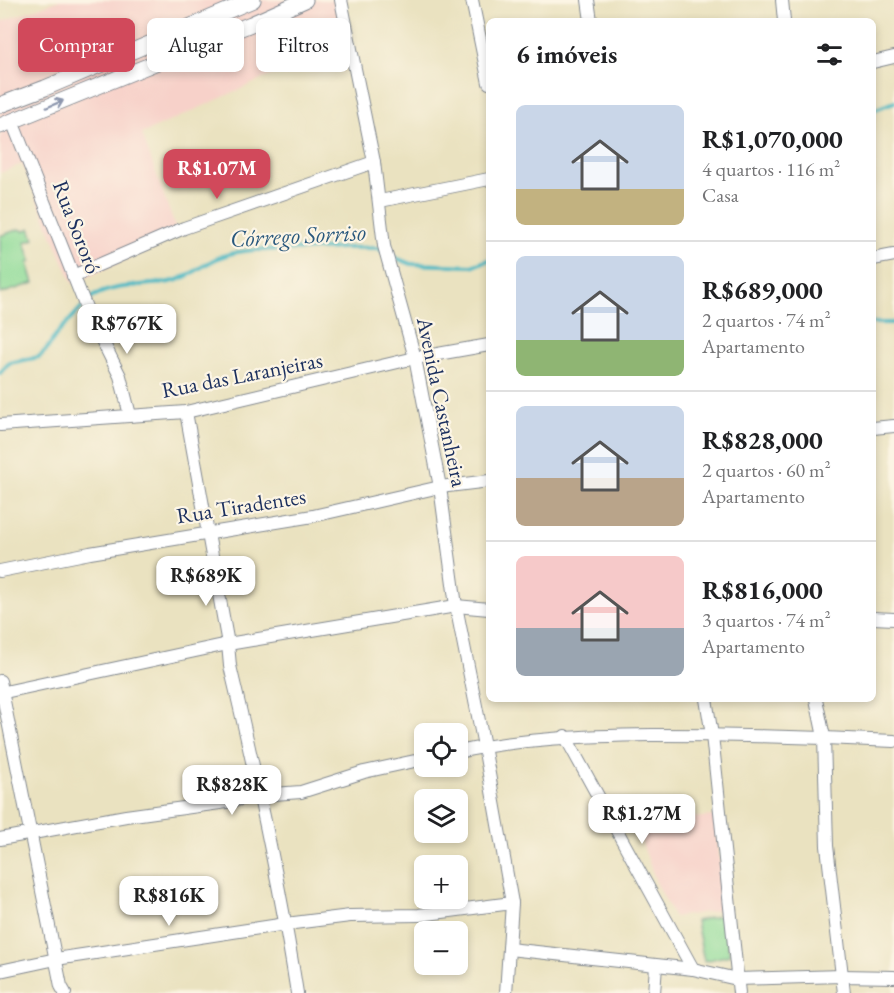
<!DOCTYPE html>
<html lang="pt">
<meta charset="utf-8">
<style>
:root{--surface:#fff;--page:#f6f6f6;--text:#202124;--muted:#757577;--line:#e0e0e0;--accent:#d1495b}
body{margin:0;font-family:"EB Garamond",serif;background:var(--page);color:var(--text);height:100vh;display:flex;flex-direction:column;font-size:22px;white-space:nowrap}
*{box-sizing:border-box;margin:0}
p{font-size:20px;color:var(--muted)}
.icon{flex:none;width:33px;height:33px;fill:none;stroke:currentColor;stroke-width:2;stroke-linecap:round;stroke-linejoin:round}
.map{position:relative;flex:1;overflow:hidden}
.sheet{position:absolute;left:486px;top:18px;width:390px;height:684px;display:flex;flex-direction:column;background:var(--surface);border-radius:9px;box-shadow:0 3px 9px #0003}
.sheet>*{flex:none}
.hud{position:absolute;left:18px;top:18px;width:378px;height:54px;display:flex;gap:12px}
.buttons{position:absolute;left:414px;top:723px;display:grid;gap:12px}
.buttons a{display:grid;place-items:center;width:54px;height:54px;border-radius:9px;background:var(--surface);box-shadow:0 3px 9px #0003;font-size:30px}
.price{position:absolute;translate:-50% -51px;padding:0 14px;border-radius:12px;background:#fff;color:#222;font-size:20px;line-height:39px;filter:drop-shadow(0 2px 3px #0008)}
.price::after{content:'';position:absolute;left:50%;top:36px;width:18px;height:14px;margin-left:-9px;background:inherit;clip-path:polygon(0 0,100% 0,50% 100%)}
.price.on{background:var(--accent);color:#fff}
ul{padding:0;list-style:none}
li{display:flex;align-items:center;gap:18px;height:150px;padding:0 30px}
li+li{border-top:2px solid var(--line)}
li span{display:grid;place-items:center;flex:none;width:168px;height:120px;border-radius:9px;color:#555}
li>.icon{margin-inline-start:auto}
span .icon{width:72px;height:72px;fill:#fffc;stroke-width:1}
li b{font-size:26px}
h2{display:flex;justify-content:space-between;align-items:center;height:72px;padding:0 30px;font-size:26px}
.chip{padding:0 21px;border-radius:9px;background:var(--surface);box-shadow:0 3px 9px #0003;font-size:21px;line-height:54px}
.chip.on{background:var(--accent);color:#fff}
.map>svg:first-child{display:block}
.built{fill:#f7d1c9}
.green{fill:#8fdb98;stroke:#55857b;stroke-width:1.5}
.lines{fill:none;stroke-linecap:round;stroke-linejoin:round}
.stream{stroke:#4bb9c4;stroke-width:4}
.minor-casing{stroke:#82888f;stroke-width:14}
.major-casing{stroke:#82888f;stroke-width:17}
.minor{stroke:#fff;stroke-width:12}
.major{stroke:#fff;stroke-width:15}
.oneway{stroke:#8d97ae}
.labels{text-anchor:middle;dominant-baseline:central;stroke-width:4.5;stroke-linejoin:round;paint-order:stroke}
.street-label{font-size:22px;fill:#1b2f5e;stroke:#fcf5e5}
.water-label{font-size:24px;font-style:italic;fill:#29587d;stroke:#fcf5e5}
</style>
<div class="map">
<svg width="894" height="993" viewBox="0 0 894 993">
<rect width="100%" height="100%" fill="#fcf5e5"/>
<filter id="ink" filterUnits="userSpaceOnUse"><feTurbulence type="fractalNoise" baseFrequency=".0167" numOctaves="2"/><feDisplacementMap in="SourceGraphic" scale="12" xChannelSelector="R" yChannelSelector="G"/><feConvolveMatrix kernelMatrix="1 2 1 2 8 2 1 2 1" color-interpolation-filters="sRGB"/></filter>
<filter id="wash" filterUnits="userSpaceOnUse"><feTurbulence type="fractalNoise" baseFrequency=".008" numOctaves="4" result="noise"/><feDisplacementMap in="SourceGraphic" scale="24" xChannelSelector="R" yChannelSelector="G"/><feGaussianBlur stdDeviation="1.35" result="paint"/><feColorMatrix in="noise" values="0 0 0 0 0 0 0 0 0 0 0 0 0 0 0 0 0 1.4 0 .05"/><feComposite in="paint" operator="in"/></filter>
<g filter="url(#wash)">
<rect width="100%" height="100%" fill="#eae2c0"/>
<g class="built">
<path d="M60 0H334L344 42 142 134 178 235 73 284 22 164 0 173V22Z"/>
<path d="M714 816 727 909 674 917 656 882 635 823Z"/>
</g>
<g class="green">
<path d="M30 228 34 239 25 242 31 261 28 263 34 283 0 294V236L19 229 24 231Z"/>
<path d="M722 915 730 955 704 961 696 921Z"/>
</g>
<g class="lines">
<g class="stream">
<path d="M873 110 894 102"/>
<path d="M391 256 411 264 472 266 489 260"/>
<path d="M86 302C103 284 147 286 170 282 191 278 204 262 223 256 252 246 285 251 315 249 337 248 357 247 379 248L382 251"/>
<path d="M873 323H894"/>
<path d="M0 373 9 363 39 357 47 349 55 336 82 307"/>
</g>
</g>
</g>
<g filter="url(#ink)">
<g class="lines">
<defs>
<g id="minor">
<path d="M341 0 374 162 384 246 415 358 440 487 456 606 484 746 512 903 506 993"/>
<path d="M472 0 489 83"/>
<path d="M588 0 591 21"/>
<path d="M782 0 784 21"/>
<path d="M873 62 894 57"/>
<path d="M12 121 87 310 120 376 130 415"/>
<path d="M380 201 489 179"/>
<path d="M873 259 894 255"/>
<path d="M73 276 184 228 374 162"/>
<path d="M186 412 228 644 230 666C256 775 280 883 297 993"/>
<path d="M0 425 186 412 415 358 489 345"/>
<path d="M873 428 894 426"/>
<path d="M0 571 90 553 313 516 440 487 489 481"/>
<path d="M873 618 894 619"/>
<path d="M0 681 61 986 65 993"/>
<path d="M0 693 228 644 456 606 489 609"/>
<path d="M706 699 712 735 739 993"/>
<path d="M816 699 824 737 827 846 844 993"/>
<path d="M565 736 693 969"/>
<path d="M458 752C523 738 586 736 652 735 733 735 813 737 894 741"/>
<path d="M0 839 126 816 227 802 260 795 301 792 364 772 424 759"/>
<path d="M509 949 693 969 737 979 842 976 894 977"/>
<path d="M0 971 56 959 286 924 350 916 419 915 512 903"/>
<path d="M654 993 656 966"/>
</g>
<g id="major">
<path d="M0 105 45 88 253 0"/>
<path d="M0 126 251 24 305 0"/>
</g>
</defs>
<use href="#minor" class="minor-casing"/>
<use href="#major" class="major-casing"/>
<use href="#minor" class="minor"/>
<use href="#major" class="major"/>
</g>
<defs><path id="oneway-shaft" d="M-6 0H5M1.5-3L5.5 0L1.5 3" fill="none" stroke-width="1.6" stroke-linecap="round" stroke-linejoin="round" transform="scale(1.5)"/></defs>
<use class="oneway" href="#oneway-shaft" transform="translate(55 104) rotate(-23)"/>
</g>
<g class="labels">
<g class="street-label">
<text transform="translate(77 227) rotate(69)">Rua Sororó</text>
<text transform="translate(242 375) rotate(-11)">Rua das Laranjeiras</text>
<text transform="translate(442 402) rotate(78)">Avenida Castanheira</text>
<text transform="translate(241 506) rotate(-9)">Rua Tiradentes</text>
</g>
<g class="water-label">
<text transform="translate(298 235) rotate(-3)">Córrego Sorriso</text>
</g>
</g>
</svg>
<div class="buttons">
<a><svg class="icon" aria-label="locate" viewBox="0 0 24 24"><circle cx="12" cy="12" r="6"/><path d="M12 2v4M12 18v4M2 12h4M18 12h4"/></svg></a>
<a><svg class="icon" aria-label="layers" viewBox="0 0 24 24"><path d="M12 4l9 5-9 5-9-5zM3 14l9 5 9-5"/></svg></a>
<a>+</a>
<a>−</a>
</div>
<b class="price on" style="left:217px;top:200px">R$1.07M</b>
<b class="price" style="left:127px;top:355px">R$767K</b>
<b class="price" style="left:206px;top:607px">R$689K</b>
<b class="price" style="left:232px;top:816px">R$828K</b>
<b class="price" style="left:642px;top:845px">R$1.27M</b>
<b class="price" style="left:169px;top:927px">R$816K</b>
<div class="hud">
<a class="chip on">Comprar</a>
<a class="chip">Alugar</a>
<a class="chip">Filtros</a>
</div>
<section class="sheet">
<h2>6 imóveis<svg class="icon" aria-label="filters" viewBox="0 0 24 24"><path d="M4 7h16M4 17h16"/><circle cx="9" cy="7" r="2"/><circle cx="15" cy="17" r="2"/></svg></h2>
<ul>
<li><span style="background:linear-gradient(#c9d6e8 70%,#c2b280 0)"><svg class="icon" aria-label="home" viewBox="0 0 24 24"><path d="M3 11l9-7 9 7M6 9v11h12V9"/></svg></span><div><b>R$1,070,000</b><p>4 quartos · 116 m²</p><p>Casa</p></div></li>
<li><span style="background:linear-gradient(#c9d6e8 70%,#8fb573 0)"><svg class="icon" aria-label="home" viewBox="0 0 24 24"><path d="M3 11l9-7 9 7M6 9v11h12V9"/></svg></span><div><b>R$689,000</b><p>2 quartos · 74 m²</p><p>Apartamento</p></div></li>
<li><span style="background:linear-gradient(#c9d6e8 60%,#b9a48a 0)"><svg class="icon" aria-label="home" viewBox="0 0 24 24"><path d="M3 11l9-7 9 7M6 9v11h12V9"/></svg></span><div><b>R$828,000</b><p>2 quartos · 60 m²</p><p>Apartamento</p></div></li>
<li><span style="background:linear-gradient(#f6c9c9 60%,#9aa5b1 0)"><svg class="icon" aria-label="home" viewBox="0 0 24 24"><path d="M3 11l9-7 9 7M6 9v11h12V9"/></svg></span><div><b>R$816,000</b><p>3 quartos · 74 m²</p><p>Apartamento</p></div></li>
</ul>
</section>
</div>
